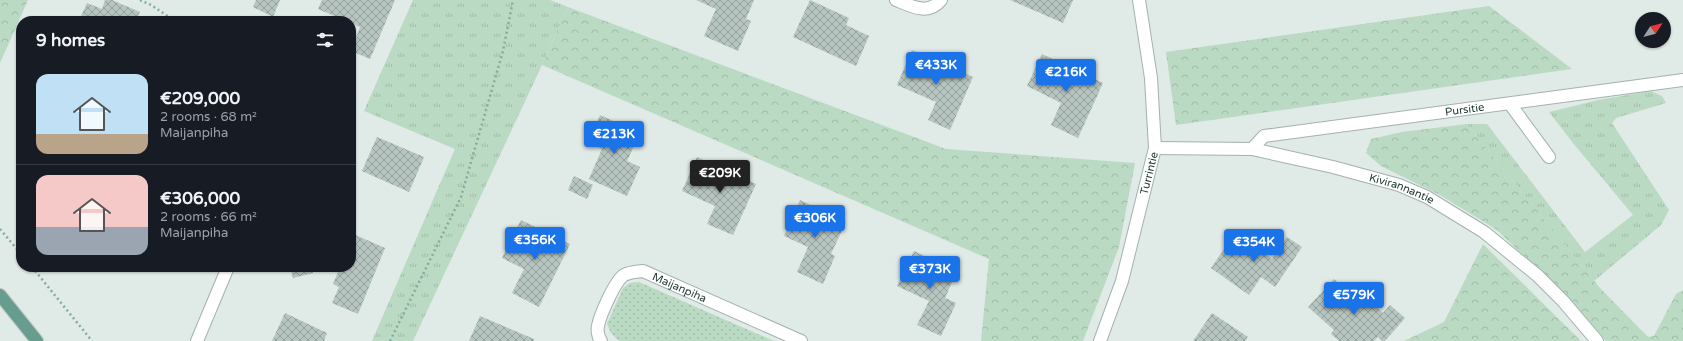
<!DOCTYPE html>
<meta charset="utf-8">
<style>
:root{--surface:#171b24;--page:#20242c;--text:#f1f3f6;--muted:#9ea1a6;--line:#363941;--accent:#1a73e8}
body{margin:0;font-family:"Varela Round",sans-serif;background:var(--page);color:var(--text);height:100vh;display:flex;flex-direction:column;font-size:15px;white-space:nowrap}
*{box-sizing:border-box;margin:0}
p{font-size:13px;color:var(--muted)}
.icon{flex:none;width:22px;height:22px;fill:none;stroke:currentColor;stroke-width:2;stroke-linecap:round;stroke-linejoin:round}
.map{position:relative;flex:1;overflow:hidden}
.panel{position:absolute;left:16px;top:16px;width:340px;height:256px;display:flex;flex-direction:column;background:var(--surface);border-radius:16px;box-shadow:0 1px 3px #0004}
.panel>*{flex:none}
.needle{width:26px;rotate:54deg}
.tools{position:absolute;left:1635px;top:12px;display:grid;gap:8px}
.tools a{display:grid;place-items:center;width:36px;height:36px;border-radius:50%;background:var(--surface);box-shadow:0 1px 3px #0004;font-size:20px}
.price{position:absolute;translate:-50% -34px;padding:0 9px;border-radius:4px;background:var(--accent);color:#fff;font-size:13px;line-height:26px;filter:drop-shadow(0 1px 2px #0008)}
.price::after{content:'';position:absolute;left:50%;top:24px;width:12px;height:9px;margin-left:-6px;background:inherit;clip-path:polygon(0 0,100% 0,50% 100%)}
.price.active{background:#222;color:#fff}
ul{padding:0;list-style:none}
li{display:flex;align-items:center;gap:12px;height:100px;padding:0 20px}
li+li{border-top:1px solid var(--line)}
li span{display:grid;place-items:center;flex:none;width:112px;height:80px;border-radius:12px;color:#555}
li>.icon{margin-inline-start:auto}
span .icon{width:48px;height:48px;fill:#fffc;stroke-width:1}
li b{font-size:17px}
h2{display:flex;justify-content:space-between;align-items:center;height:48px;padding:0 20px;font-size:17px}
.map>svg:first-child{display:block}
.grass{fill:url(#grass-tufts)}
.forest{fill:url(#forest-crowns)}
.park{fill:url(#park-dots)}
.building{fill:url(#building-cross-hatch)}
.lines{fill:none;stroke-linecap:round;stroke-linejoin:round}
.minor-casing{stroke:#a3b2ad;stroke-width:14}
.major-casing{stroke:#bdc4c2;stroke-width:14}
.path{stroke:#83ac9f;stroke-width:2.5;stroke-dasharray:2 3;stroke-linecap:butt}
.minor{stroke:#fff;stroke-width:12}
.major{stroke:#679d8f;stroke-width:12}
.labels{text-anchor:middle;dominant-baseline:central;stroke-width:3.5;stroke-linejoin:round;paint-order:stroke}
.street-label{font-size:11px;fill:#223a33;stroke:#f1f7f4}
</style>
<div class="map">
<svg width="1683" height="341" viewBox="0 0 1683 341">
<defs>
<pattern id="grass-tufts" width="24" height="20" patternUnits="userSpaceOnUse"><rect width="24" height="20" fill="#badac3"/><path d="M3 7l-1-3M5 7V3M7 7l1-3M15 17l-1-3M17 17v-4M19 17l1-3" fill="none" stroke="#a0bca8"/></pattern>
<pattern id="forest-crowns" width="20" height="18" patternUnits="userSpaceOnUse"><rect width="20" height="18" fill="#badac3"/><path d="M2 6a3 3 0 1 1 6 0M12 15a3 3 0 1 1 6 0" fill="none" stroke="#a0bca8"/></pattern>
<pattern id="park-dots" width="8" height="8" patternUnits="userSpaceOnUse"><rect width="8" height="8" fill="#badac3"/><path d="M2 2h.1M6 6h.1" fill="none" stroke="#a0bca8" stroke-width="1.8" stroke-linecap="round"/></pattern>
<pattern id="building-cross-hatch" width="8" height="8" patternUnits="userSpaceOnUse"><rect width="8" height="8" fill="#b6c5bf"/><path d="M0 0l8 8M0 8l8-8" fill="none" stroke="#94a19c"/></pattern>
</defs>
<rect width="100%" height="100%" fill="#e0eae6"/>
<g class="grass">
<path d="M413 0H550L568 7 542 65 413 341H372L455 149 364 111Z"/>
<path d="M1651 91 1662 96 1666 103 1616 118 1612 123 1669 210 1661 225 1594 281 1467 124H1487L1585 252 1633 215 1573 143 1549 112 1598 100Z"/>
</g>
<g class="forest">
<path d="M0 0H28L0 63Z"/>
<path d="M1489 6 1572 69 1176 125 1166 52Z"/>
<path d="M568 7 946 149 1135 163 1119 247 1083 341H981L989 259 542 65Z"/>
<path d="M1467 124 1600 288 1648 337 1654 336 1676 294 1683 290V341H1606L1578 308 1497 230 1440 195 1381 166 1366 153 1371 139 1402 132Z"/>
<path d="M1483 244 1581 341H1404L1444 322Z"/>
</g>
<path class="park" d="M639 282 774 341H619L611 333 607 324 623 288 630 283Z"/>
<g class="building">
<path d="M105 0H112L140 12 136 21H79L87 3 102 9Z"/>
<path d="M256 0H280L273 17 253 7Z"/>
<path d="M322 0H395L370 59 351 51 360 27 351 23V21H346L318 9Z"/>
<path d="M696 0H754L746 19 751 21 738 51 704 36 716 9Z"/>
<path d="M810 0 849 18 846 25 869 36 856 66 793 37Z"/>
<path d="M1010 0H1073L1063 23Z"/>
<path d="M912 50 973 77 950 130 928 120 936 102 897 85Z"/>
<path d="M1042 54 1103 83 1078 138 1051 125 1061 103 1027 86Z"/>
<path d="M600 115 640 133 627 161 640 167 627 196 589 179 602 149 588 143Z"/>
<path d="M377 137 424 157 409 192 362 171Z"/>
<path d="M697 157 756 184 733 235 707 224 715 206 682 191Z"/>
<path d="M574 176 593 185 587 199 568 190Z"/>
<path d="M800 200 846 222 831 254 835 256 823 284 797 272 808 247 784 236Z"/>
<path d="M521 220 570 244 539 307 512 293 524 269 502 258Z"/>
<path d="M351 233 385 248 358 314 332 303 339 287 333 284 340 267H351Z"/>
<path d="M1235 233 1272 259 1287 237 1302 247 1275 287 1261 277 1249 295 1211 268Z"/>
<path d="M914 251 957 271 945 298 956 303 941 336 917 325 929 301 897 286Z"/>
<path d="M290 267H312L313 273 293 278Z"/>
<path d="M1334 279 1366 307 1371 302 1383 313 1390 305 1405 318 1385 341H1382L1378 337 1374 341H1339L1331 334 1334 330 1308 307Z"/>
<path d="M285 313 327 333 324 341H272Z"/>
<path d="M1212 313 1248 337 1245 341H1193Z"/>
<path d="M480 316 534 339V341H469Z"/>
</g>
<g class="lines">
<defs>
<g id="minor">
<path d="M896 0C911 6 928 16 941 0"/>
<path d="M1510 104 1549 157"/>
<path id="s1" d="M1155 148 1252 149 1333 167 1399 185 1427 197 1484 232 1538 276 1563 301 1597 341"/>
<path id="s2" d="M1252 149 1264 136 1683 80"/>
<path d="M197 341 228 267"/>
<path id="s3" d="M601 341C598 337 597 330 598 326 600 315 615 281 624 275 630 272 636 272 643 271L801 341"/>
<path id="s4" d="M1100 341 1122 281 1155 148 1151 78 1139 0"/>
</g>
<path id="major" d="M0 295 37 341"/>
</defs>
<use href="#minor" class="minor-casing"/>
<use href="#major" class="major-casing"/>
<g class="path">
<path d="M140 0 151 5 169 17"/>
<path d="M0 229 21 254"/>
<path d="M32 267 92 341"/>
<path d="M390 341 461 197 503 51 513 0"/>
</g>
<use href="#minor" class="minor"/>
<use href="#major" class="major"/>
</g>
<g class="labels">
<g class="street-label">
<text stroke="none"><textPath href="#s2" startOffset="220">Pursitie</textPath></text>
<text stroke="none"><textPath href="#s4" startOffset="175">Turrintie</textPath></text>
<text stroke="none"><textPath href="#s1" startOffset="252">Kivirannantie</textPath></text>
<text stroke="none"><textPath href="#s3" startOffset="133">Maijanpiha</textPath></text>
</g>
</g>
</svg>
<div class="tools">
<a><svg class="needle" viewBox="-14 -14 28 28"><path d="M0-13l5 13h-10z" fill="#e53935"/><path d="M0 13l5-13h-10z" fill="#9ea1a6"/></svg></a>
</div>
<b class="price" style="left:936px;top:86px">€433K</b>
<b class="price" style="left:1066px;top:93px">€216K</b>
<b class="price" style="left:614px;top:155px">€213K</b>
<b class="price active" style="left:720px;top:194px">€209K</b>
<b class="price" style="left:815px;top:239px">€306K</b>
<b class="price" style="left:535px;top:261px">€356K</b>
<b class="price" style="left:1254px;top:263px">€354K</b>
<b class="price" style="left:930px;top:290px">€373K</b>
<b class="price" style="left:1354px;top:316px">€579K</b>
<section class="panel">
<h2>9 homes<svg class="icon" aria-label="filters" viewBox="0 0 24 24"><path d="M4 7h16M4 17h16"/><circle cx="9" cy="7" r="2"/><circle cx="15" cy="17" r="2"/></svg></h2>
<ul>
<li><span style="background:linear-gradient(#bfe0f5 75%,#b9a48a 0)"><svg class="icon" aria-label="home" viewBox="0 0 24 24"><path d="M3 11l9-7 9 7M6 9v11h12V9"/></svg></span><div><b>€209,000</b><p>2 rooms · 68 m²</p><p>Maijanpiha</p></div></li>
<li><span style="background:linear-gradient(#f6c9c9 65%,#9aa5b1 0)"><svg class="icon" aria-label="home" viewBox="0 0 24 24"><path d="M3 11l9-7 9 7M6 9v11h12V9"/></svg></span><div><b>€306,000</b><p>2 rooms · 66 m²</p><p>Maijanpiha</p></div></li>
</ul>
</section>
</div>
